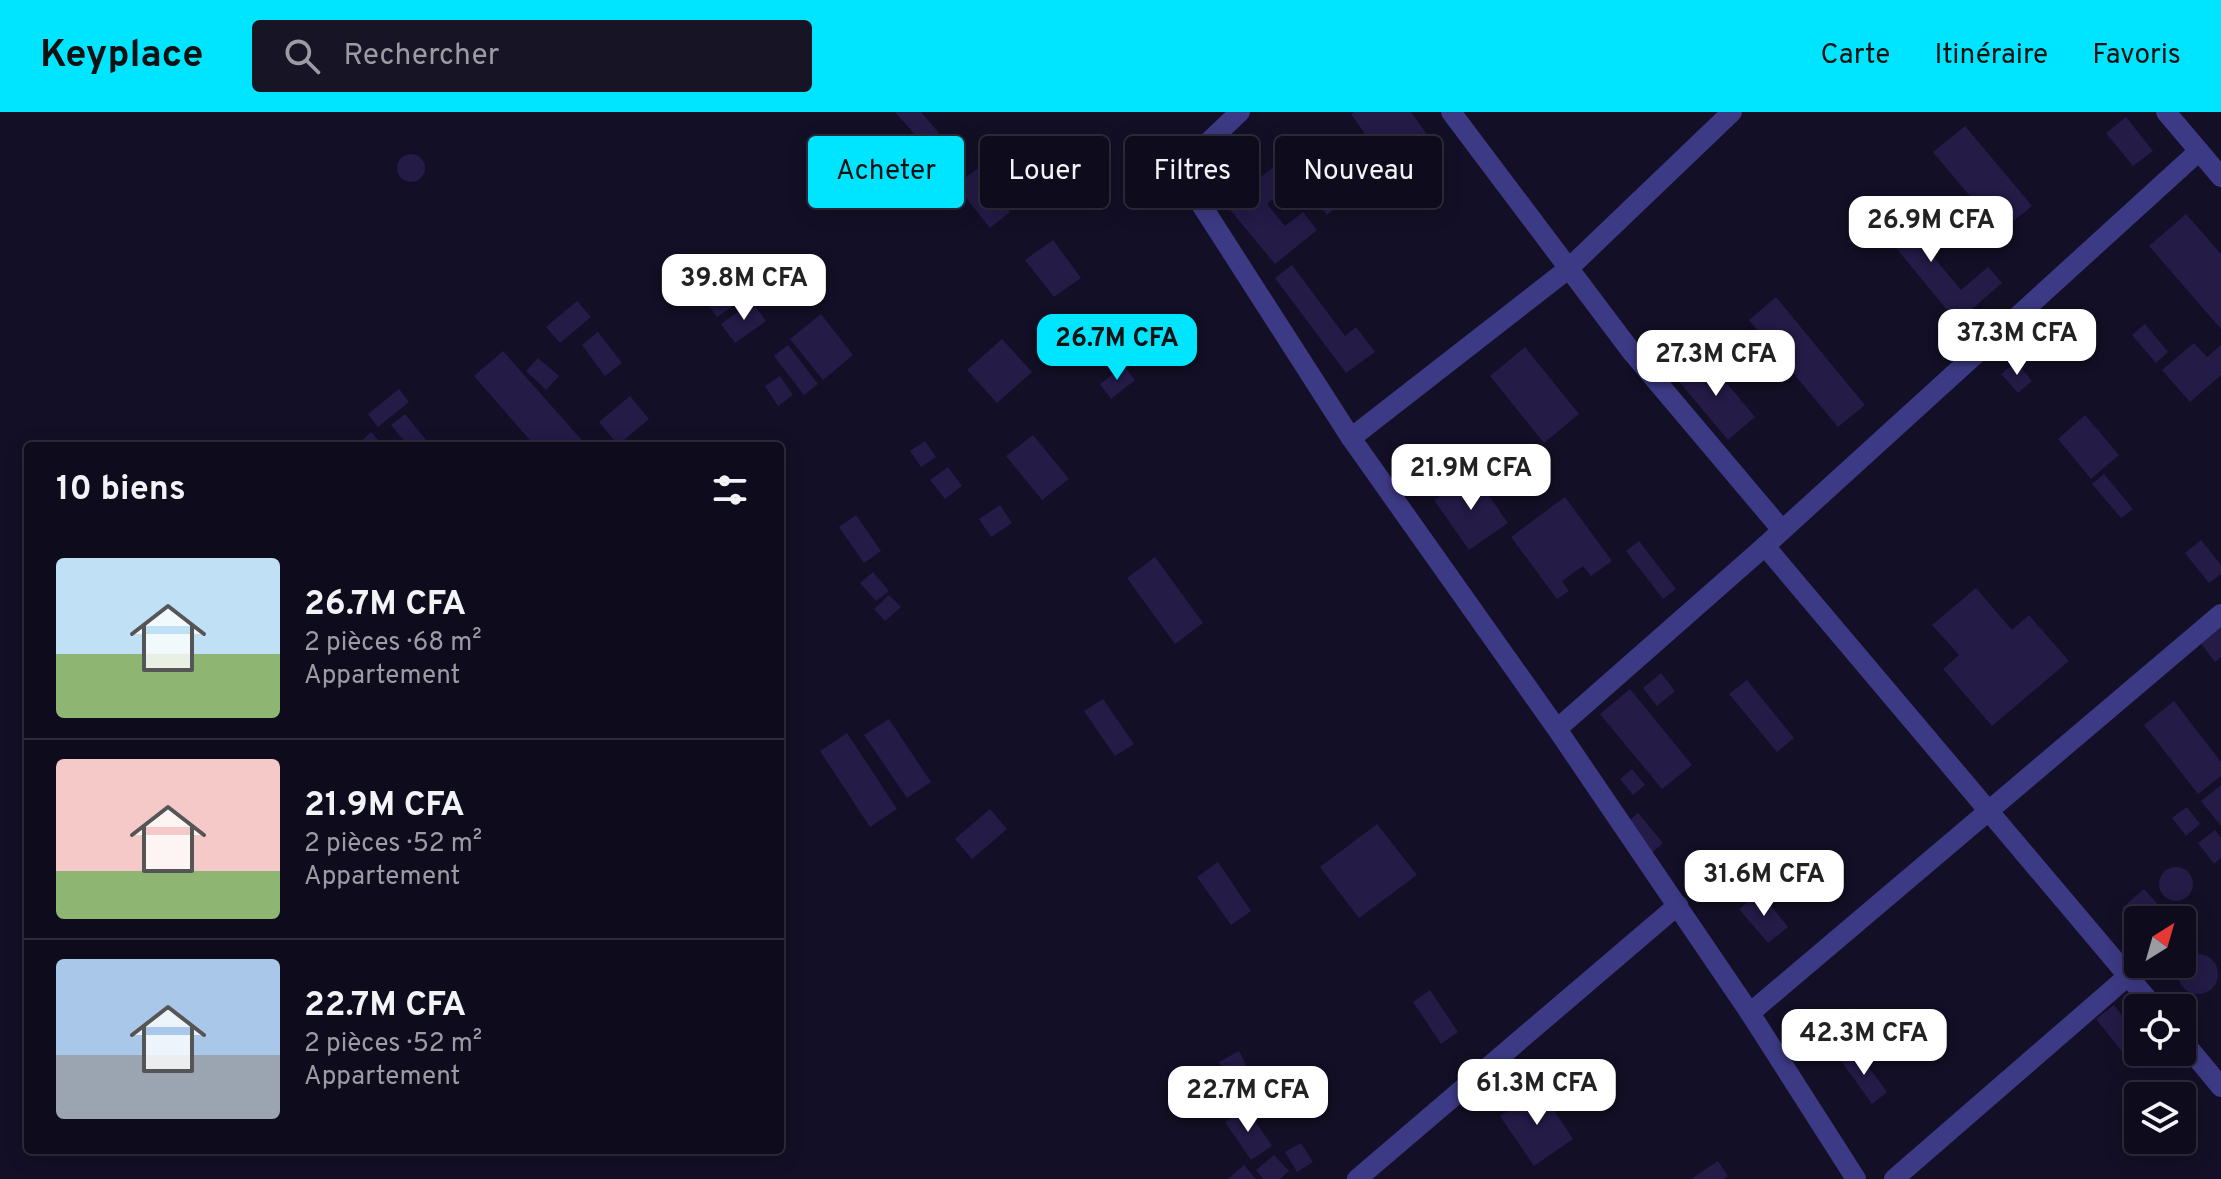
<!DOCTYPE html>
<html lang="fr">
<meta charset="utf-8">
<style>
:root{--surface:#0e0b1c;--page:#171425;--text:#f1f3f6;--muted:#9b9ba3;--line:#2e2b3b;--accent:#00e5ff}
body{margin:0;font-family:Overpass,sans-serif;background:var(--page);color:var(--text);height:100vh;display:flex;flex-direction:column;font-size:30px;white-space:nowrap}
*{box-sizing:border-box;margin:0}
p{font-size:26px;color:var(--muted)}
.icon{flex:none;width:44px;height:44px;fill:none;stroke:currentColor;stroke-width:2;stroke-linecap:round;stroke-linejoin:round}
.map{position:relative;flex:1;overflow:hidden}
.panel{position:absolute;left:24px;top:330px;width:760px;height:712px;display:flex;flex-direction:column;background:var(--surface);border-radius:8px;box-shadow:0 4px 20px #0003,0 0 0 2px var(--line)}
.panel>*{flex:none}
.hud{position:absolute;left:808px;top:24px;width:760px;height:72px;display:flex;gap:16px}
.needle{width:52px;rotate:37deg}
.controls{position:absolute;left:2124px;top:794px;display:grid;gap:16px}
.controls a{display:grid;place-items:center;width:72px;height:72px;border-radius:8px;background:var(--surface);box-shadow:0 4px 20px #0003,0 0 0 2px var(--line);font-size:40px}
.price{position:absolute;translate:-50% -68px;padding:0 18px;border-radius:16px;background:#fff;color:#222;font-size:26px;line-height:52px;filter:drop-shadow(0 2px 4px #0008)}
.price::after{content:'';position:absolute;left:50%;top:48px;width:24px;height:18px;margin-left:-12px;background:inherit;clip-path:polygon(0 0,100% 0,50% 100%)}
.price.active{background:var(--accent);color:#111}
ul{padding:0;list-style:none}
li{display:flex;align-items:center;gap:24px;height:200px;padding:0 32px}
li+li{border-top:2px solid var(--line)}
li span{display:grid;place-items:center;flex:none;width:224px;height:160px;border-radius:8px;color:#555}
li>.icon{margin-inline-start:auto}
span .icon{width:96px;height:96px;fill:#fffc;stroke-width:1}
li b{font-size:34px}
h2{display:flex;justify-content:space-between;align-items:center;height:96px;padding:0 32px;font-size:34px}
.pill{padding:0 28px;border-radius:8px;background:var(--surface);box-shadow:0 4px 20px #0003,0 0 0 2px var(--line);font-size:28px;line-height:72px}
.pill.active{background:var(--accent);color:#111}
header{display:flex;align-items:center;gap:48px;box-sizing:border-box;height:112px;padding:0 40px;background:var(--accent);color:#111}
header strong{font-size:38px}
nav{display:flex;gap:44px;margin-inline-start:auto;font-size:28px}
.search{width:560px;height:72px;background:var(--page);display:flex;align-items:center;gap:20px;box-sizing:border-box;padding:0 28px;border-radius:8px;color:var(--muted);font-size:30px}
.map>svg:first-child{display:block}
.building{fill:#241b47}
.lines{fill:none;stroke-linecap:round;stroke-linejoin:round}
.minor{stroke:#3d3a85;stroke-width:20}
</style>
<header>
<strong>Keyplace</strong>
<div class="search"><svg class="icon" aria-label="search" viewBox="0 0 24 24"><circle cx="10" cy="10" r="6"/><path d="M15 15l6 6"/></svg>Rechercher</div>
<nav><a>Carte</a><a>Itinéraire</a><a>Favoris</a></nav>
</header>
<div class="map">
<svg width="2221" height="1067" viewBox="0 0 2221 1067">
<rect width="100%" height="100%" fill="#130f26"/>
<g class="building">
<path d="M895 0H921L939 21 924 33Z"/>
<path d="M1354 0H1411L1440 41 1398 69 1351 2Z"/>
<path d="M2126 5 2153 39 2133 54 2106 21Z"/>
<path d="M1965 14 2032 94 2000 120 1933 40Z"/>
<circle cx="411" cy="56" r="14"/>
<path d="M986 50 1009 79 999 87 1010 100 990 116 956 73Z"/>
<path d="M1272 56 1288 75 1267 92 1285 114 1303 100 1317 118 1275 152 1226 93Z"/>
<path d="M1325 58 1347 87 1327 103 1305 74Z"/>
<path d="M1882 83 1961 178 1988 155 2002 171 1957 210 1864 97Z"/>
<path d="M2186 102 2221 142V217L2149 134Z"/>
<path d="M1053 128 1081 166 1054 185 1025 148Z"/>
<path d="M1292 153 1345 224 1356 215 1375 240 1346 261 1275 166Z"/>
<path d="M732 166 746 185 717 205 703 186Z"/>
<path d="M1776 185 1865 293 1838 315 1749 208Z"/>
<path d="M577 189 591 205 560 231 546 215Z"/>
<path d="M752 190 766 209 735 231 721 212Z"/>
<path d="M821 202 853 243 823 268 790 227Z"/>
<path d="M2145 212 2168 240 2156 251 2132 223Z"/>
<path d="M598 220 622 251 605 264 582 233Z"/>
<path d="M1002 227 1032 260 997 291 967 258Z"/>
<path d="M2194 231 2207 245 2221 233V263L2190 290 2162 258Z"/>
<path d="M788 233 818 272 804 283 774 244Z"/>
<path d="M1525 235 1579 302 1544 331 1490 264Z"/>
<path d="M503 239 587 334H535L474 264Z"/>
<path d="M1704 244 1755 305 1728 328 1677 267Z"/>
<path d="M538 246 559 264 546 278 526 259Z"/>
<path d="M2016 250 2032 269 2018 281 2001 262Z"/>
<path d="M1124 254 1135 268 1111 287 1100 272Z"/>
<path d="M780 264 793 283 778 294 765 274Z"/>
<path d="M399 277 409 290 378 315 368 302Z"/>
<path d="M630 284 649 307 618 333 599 310Z"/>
<path d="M405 302 431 334H408L391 313Z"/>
<path d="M2085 303 2119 343 2091 367 2058 327Z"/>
<path d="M371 320 384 334H357Z"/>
<path d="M1033 323 1069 367 1042 388 1006 344Z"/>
<path d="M925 329 936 345 921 355 910 339Z"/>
<path d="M948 355 962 374 945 387 930 368Z"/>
<path d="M1473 361 1508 411 1469 438 1434 388Z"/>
<path d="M2104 362 2133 397 2121 406 2092 372Z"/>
<path d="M1565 385 1612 449 1591 464 1583 454 1562 469 1569 479 1557 487 1511 425Z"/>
<path d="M1000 393 1012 411 991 425 979 407Z"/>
<path d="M856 403 881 439 864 451 839 415Z"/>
<path d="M2201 428 2221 453V462L2209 471 2185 441Z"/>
<path d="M1639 429 1676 477 1663 487 1626 439Z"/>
<path d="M1155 445 1203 511 1175 532 1127 466Z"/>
<path d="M873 460 889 479 876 489 860 471Z"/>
<path d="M1976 476 2012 518 2029 503 2069 549 1992 614 1943 557 1959 543 1932 513Z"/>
<path d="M889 483 901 495 885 509 874 497Z"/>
<path d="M2221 514V545L2215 550 2200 530Z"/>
<path d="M1661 561 1675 579 1657 594 1643 576Z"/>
<path d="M1747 568 1794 626 1777 640 1729 582Z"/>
<path d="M1630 577 1692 653 1662 677 1600 602Z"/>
<path d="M1103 587 1134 632 1115 644 1084 599Z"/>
<path d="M2174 589 2221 650V664L2198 682 2144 613Z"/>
<path d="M889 607 931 670 907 686 864 623Z"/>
<path d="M847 621 897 697 870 715 820 639Z"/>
<path d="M1632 657 1645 673 1633 683 1620 667Z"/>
<path d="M2221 673V714L2201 689Z"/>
<path d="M2187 695 2200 712 2186 724 2172 706Z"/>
<path d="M990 697 1007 717 972 747 955 727Z"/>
<path d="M1638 701 1663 731 1650 742 1625 712Z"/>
<path d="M1377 712 1417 763 1359 806 1320 755Z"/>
<path d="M2215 718 2221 726V746L2214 752 2198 731Z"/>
<path d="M1218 750 1251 799 1231 813 1197 765Z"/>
<circle cx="2176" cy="772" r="17"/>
<path d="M2144 777 2172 808H2138V814L2122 796Z"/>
<path d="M1760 780 1788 815 1768 831 1739 797Z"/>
<circle cx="2198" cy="862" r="20"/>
<path d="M1430 878 1458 920 1441 932 1413 890Z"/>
<path d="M2114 893 2138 924V940H2145L2131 951 2096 907Z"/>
<path d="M1852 896 1864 915 1841 931 1828 912Z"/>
<circle cx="1803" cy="927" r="12"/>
<path d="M1856 938 1887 980 1872 992 1841 949Z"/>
<path d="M1239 939 1259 979 1239 989 1219 950Z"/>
<path d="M1540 977 1573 1027 1534 1054 1500 1004Z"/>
<path d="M1246 996 1272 1034 1251 1048 1225 1010Z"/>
<path d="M1301 1031 1313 1050 1297 1060 1285 1040Z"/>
<path d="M1274 1043 1289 1059 1280 1067H1263L1256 1058Z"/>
<path d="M1718 1049 1728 1064 1724 1067H1691Z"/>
<path d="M1244 1053 1256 1067H1228Z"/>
</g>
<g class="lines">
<g class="minor">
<path d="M1240 0 1179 58 1351 326 1557 617 1750 901 1856 1067"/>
<path d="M1451 0 1631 239 1782 418"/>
<path d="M2166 0 2221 65"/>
<path d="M1351 326 1568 157 1732 0"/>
<path d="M1765 434 2155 896"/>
<path d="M1557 617 1765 434 2199 39"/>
<path d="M1750 901 2221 502"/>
<path d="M2182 928 2221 975"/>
<path d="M1357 1067 1678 793"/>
<path d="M1894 1067 2128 864"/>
</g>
</g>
</svg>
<div class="controls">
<a><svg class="needle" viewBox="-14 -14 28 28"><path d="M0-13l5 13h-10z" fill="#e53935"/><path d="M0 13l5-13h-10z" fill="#9b9ba3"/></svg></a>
<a><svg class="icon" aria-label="locate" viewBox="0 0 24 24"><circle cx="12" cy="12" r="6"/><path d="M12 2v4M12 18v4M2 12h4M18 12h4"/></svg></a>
<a><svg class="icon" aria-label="layers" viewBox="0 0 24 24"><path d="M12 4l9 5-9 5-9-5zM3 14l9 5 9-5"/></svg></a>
</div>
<b class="price" style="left:1931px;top:152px">26.9M CFA</b>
<b class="price" style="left:744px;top:210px">39.8M CFA</b>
<b class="price" style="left:2017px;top:265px">37.3M CFA</b>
<b class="price active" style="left:1117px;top:270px">26.7M CFA</b>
<b class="price" style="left:1716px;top:286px">27.3M CFA</b>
<b class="price" style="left:1471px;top:400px">21.9M CFA</b>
<b class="price" style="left:1764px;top:806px">31.6M CFA</b>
<b class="price" style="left:1864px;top:965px">42.3M CFA</b>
<b class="price" style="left:1537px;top:1015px">61.3M CFA</b>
<b class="price" style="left:1248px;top:1022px">22.7M CFA</b>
<div class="hud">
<a class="pill active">Acheter</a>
<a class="pill">Louer</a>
<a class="pill">Filtres</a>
<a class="pill">Nouveau</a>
</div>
<section class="panel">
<h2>10 biens<svg class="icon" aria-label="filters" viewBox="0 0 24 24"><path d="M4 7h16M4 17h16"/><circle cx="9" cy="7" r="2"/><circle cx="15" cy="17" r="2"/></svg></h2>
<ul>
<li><span style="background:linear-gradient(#bfe0f5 60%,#8fb573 0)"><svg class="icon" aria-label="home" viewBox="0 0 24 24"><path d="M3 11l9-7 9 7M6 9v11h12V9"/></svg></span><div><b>26.7M CFA</b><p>2 pièces · 68 m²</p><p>Appartement</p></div></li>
<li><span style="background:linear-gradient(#f6c9c9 70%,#8fb573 0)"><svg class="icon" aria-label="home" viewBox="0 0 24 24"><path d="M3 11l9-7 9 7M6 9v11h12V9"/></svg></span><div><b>21.9M CFA</b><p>2 pièces · 52 m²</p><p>Appartement</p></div></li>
<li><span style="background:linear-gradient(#a9c7e8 60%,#9aa5b1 0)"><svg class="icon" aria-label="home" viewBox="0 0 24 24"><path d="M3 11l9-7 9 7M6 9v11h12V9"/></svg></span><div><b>22.7M CFA</b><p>2 pièces · 52 m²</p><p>Appartement</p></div></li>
</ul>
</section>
</div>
